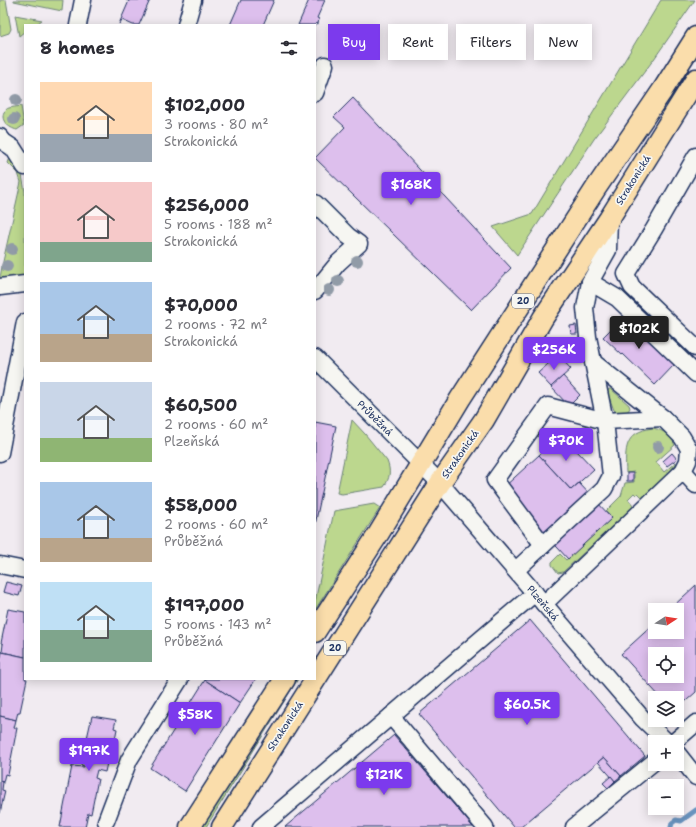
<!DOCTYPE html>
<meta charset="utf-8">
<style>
:root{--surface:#fff;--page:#f7f7f7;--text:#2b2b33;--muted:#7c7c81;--accent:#7c3aed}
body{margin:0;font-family:"Shantell Sans",sans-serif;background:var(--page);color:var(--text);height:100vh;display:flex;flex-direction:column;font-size:15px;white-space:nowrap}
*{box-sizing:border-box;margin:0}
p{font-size:13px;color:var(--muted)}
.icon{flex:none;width:22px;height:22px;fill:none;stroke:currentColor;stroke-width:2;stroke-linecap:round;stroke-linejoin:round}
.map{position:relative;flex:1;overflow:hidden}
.sheet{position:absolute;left:24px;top:24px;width:292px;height:656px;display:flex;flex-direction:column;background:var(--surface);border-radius:0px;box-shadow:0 2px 10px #0003}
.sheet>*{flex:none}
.hud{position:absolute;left:328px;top:24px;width:308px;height:36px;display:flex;gap:8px}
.needle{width:26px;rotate:78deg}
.tools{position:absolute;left:648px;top:603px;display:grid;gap:8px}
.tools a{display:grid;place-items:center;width:36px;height:36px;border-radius:0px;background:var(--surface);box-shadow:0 2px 10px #0003;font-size:20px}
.price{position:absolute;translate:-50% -34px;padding:0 9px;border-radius:4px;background:var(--accent);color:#fff;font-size:13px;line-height:26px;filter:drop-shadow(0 1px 2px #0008)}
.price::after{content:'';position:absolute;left:50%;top:24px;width:12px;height:9px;margin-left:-6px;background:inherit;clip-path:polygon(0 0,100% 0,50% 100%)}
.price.selected{background:#222;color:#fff}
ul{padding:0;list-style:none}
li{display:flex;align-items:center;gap:12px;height:100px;padding:0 16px}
li span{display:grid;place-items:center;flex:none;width:112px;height:80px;border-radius:0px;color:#555}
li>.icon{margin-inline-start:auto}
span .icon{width:48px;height:48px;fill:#fffc;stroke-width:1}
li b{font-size:17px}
h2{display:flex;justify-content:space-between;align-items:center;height:48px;padding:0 16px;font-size:17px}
.chip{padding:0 14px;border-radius:0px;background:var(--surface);box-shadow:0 2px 10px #0003;font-size:14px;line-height:36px}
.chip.selected{background:var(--accent);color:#fff}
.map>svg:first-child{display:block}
.green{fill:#bcd78e;stroke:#6c8376}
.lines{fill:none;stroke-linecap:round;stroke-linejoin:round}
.stream{stroke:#6a94bf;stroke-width:5}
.building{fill:#ddbfed;stroke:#1b2f5e;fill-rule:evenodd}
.minor-casing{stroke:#1b2f5e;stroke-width:19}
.major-casing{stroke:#1b2f5e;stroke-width:23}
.minor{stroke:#f6f6f2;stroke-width:16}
.major{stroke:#faddab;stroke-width:20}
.tree{fill:#919ba7}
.labels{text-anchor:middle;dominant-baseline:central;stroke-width:3.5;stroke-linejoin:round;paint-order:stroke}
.shield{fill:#f6f6f2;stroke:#5d6b8a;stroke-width:1}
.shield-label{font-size:9px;font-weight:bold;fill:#1b2f5e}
.street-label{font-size:10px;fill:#1b2f5e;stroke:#f6f6f2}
</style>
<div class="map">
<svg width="696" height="827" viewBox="0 0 696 827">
<rect width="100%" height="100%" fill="#f1ebf1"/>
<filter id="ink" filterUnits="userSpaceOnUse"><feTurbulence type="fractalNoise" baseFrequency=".025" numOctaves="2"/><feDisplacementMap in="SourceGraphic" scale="8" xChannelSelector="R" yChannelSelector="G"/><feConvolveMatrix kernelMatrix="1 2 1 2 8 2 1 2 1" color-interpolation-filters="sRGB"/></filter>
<g filter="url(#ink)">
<g class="green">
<path d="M0 0H6L11 29 9 33 0 36Z"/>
<path d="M14 0H63L62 11 14 1Z"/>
<path d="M661 0H695L654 59 594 139 517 255 493 227 532 214Z"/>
<path d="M15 15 42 20 35 25H25V31L19 36Z"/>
<path d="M21 106 24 125 17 130C9 128 0 121 4 112 5 111 7 108 9 108 12 107 17 107 21 106Z"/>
<path d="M10 158 13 161 22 175 25 192V279L3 283 0 278 2 266 21 182 18 173 8 163Z"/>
<path d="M609 389H611L629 405 630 408 628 411C623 412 618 414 614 410L607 392Z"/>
<path d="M352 420 365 434 387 461C391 471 390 478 384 487L342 494 337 493Z"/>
<path d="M653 428C665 431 669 434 675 445L656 462 664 472 676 462V464L663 479 643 498 638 493 636 495 634 493 628 499 634 506 563 572 558 573 552 565V562L560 554 566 560 611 519 605 512 621 496 625 483 634 482V472L626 473C625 449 624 432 653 428Z"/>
<path d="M374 504 380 508 315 610V602L334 511Z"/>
<path d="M291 679H298L206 827H200Z"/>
</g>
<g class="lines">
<path class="stream" d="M671 827 672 823 676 820 681 821 696 810"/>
</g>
<g class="building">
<path d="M126 0H150L139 25H133L122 20 119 24 129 1Z"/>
<path d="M241 0H274L263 25H230Z"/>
<path d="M309 0H325L317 18 319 19 318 24 316 23 315 25H298Z"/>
<path d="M353 98 511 268 471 310 315 158 345 127 334 117Z"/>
<path d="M625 315 675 364 655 385 623 354 622 355 603 337Z"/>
<path d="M576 325 577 334H571L570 326Z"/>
<path d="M558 355 571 369 551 387 538 373Z"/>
<path d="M563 376 580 395 569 406 551 387Z"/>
<path d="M315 422 336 426 315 525Z"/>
<path d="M561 434 594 469 571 490 539 455Z"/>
<path d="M672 453 677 459 667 466 663 461Z"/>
<path d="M539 455 571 490 579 483 612 518 568 559 503 488Z"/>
<rect x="627" y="473" width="6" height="8"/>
<path d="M6 582 22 586 19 596 3 592Z"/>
<path d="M696 585V692L677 709V698H661L621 654 655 623V632H677V610H669ZM655 654H677V676H655Z"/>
<path d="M8 609 25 612V657L2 652 3 644 1 643Z"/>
<path d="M530 620 645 756 621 776 604 757 521 827H514L419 714Z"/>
<path d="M2 652 25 657V679H27L20 712H18L16 720 0 716V661Z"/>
<path d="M205 679H256L240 703 205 680Z"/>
<path d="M205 680 240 703 185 791 150 768Z"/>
<path d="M0 716 16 720 14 728H17L8 775 5 774 3 782 0 781Z"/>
<path d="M92 716 116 720 114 728 117 729 110 764 107 763 105 772 97 770 95 778 98 779 91 814 88 813 85 827H60L72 766 84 767V766L81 765Z"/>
<path d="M394 735 473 827H285Z"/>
<path d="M604 757 621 776 615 781 598 762Z"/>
<path d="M611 776 615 781 608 788 603 783Z"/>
<path d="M0 781 3 782 2 790 5 791 0 813Z"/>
</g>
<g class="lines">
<defs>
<g id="minor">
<path d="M78 25 83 0"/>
<path d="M186 25 193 0"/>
<path d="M315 93 325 65"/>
<path d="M0 137 4 142 13 148 25 167"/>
<path d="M696 156 654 229 626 274 632 287 696 348"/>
<path d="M315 203 348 236 359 244 338 263 315 291"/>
<path d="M590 282 617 298 696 374"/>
<path d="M0 287 25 284"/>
<path d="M315 358 440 483 643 719 667 742"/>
<path d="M0 453 25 322"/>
<path d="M683 471 696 485"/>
<path d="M543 545 495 480 548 406 605 421 588 337 585 308 590 282 608 250 609 219"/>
<path d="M0 565 25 570"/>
<path d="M516 570 604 489 611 476 605 421 663 418"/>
<path d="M544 604 683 471 688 461 689 449 682 437 663 418 593 362"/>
<path d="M391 716 485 827"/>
<path d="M674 742 696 723"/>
<path d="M677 753 696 777"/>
<path d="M106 821 129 760 180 679"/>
<path d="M261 827 535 593"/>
<path d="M574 827 655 761"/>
</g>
<g id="major">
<path d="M315 632 379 533 460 399 596 188 662 91 696 37"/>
<path d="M190 827 285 679"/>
<path d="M222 827 440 483 484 420 543 318 609 219 696 79"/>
</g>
</defs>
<use href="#minor" class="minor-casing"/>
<use href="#major" class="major-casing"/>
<use href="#minor" class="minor"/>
<use href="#major" class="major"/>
</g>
<g class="tree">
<circle cx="16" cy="100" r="6"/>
<circle cx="14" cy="119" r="6"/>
<circle cx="12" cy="249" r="6"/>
<circle cx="357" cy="261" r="6"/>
<circle cx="7" cy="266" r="6"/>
<circle cx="338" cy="281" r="6"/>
<circle cx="329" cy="290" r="6"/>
<circle cx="658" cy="447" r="6"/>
</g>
</g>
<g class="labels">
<g class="shield">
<rect x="512" y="294" width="22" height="14" rx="3"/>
<rect x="324" y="641" width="22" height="14" rx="3"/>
</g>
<g class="shield-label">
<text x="523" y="301">20</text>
<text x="335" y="648">20</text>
</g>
<g class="street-label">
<text transform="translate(633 180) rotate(-58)">Strakonická</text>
<text transform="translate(375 418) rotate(45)">Průběžná</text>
<text transform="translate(460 454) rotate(-55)">Strakonická</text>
<text transform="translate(543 603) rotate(50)">Plzeňská</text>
<text transform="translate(285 726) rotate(-57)">Strakonická</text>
</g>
</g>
</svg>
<div class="tools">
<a><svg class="needle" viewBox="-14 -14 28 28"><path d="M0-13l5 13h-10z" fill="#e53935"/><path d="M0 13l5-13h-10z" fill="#7c7c81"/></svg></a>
<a><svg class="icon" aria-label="locate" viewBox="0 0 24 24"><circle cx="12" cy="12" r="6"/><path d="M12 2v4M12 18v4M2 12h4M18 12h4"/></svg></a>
<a><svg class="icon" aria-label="layers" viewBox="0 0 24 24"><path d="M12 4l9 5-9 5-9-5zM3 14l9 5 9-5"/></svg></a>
<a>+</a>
<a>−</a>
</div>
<b class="price" style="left:411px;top:206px">$168K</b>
<b class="price selected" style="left:639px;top:350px">$102K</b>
<b class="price" style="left:554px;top:371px">$256K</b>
<b class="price" style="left:566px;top:462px">$70K</b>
<b class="price" style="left:527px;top:726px">$60.5K</b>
<b class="price" style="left:195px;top:736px">$58K</b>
<b class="price" style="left:89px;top:772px">$197K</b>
<b class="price" style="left:384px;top:796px">$121K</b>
<div class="hud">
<a class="chip selected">Buy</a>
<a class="chip">Rent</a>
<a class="chip">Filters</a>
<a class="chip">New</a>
</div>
<section class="sheet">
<h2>8 homes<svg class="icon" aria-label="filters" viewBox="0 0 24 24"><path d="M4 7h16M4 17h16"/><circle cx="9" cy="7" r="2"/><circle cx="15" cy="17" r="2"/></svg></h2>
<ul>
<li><span style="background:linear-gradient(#ffd9b3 65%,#9aa5b1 0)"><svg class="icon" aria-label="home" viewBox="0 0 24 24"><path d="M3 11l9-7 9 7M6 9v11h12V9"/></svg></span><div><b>$102,000</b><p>3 rooms · 80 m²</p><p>Strakonická</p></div></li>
<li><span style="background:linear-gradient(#f6c9c9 75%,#7fa58c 0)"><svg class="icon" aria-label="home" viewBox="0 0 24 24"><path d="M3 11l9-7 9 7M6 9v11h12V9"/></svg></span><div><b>$256,000</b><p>5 rooms · 188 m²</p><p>Strakonická</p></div></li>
<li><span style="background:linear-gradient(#a9c7e8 65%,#b9a48a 0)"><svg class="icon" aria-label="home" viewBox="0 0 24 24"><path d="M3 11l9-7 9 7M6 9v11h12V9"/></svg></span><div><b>$70,000</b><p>2 rooms · 72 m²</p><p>Strakonická</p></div></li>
<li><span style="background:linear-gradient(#c9d6e8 70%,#8fb573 0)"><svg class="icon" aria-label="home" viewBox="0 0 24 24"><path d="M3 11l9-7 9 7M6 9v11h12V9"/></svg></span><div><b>$60,500</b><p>2 rooms · 60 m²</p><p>Plzeňská</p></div></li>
<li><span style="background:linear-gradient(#a9c7e8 70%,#b9a48a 0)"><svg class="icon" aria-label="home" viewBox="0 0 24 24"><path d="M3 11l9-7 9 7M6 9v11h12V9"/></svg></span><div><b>$58,000</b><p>2 rooms · 60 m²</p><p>Průběžná</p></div></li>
<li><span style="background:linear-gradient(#bfe0f5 60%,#7fa58c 0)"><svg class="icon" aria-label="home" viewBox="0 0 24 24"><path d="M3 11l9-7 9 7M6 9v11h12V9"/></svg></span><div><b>$197,000</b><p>5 rooms · 143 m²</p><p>Průběžná</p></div></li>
</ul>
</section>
</div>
